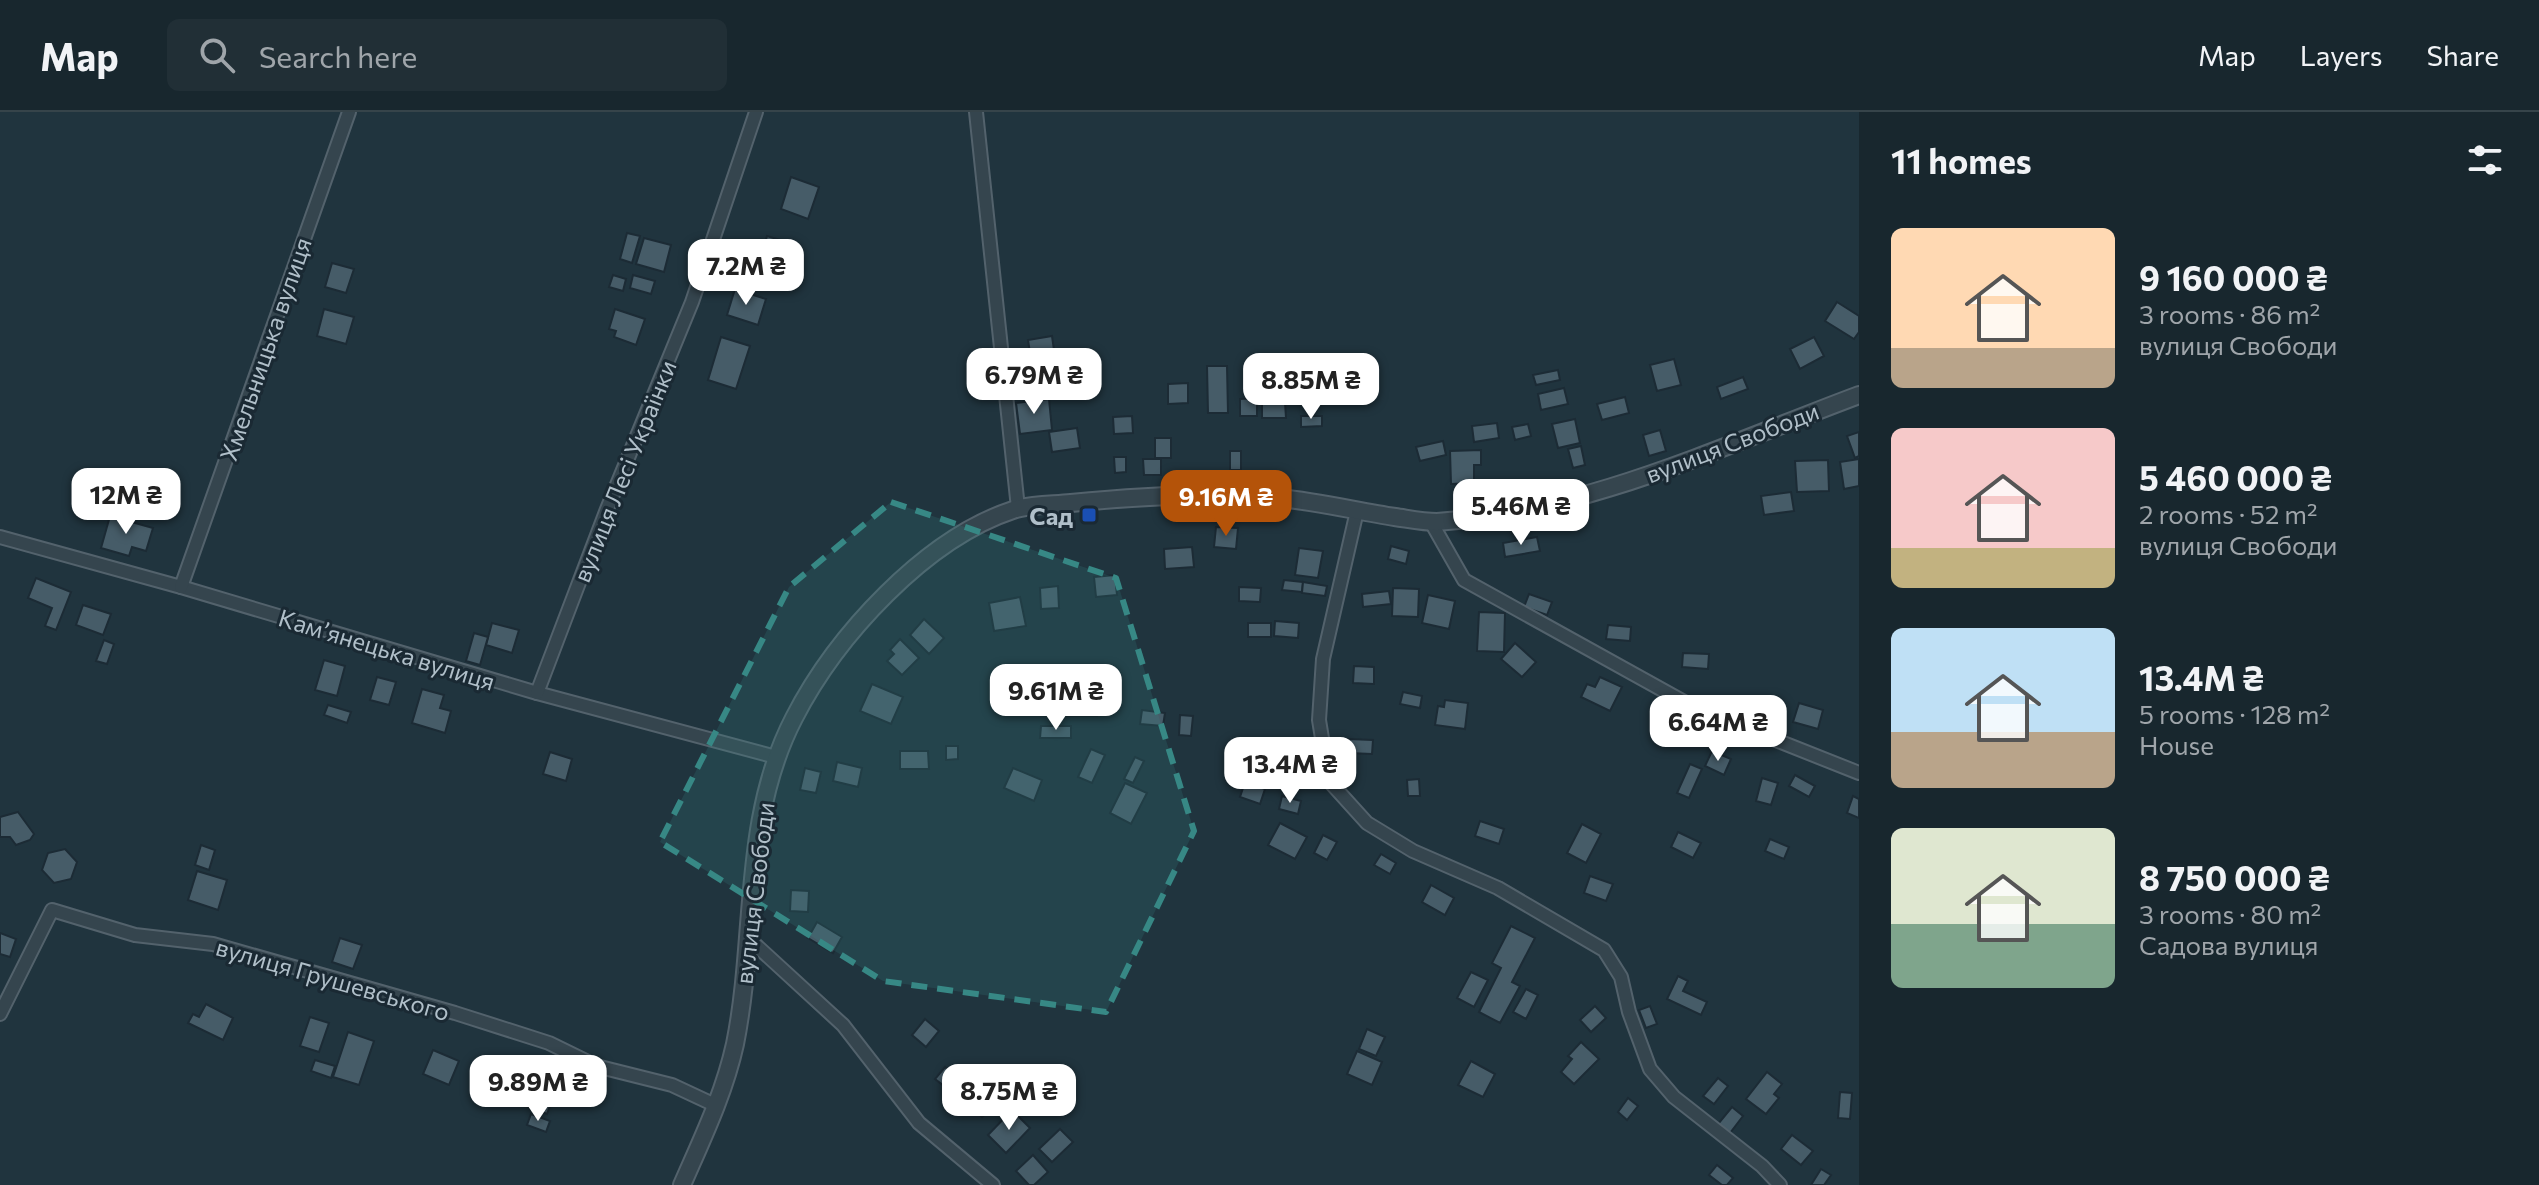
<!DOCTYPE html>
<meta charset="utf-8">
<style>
:root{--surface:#18272e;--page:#212f36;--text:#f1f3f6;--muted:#9fa5aa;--line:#36444a;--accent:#b45309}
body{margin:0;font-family:Commissioner,sans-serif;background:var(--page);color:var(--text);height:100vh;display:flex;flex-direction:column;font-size:30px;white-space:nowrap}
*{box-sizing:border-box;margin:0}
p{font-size:26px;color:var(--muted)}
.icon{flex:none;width:44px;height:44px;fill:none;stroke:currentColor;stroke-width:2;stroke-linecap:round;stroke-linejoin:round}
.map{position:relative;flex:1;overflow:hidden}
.details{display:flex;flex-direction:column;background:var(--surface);width:680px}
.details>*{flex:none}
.price{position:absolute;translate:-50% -68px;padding:0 18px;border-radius:16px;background:#fff;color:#222;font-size:26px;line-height:52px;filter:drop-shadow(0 2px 4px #0008)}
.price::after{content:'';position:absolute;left:50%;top:48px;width:24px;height:18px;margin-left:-12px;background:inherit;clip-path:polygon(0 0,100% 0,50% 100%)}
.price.active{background:var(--accent);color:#fff}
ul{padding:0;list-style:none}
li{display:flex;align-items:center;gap:24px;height:200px;padding:0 32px}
li span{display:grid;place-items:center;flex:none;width:224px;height:160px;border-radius:12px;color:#555}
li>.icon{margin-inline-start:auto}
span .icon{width:96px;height:96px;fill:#fffc;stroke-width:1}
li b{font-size:34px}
h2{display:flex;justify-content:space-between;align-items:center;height:96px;padding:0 32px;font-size:34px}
header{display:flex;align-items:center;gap:48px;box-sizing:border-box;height:112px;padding:0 40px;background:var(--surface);border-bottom:2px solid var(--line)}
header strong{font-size:38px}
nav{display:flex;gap:44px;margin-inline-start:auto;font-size:28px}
.search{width:560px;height:72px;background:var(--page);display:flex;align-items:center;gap:20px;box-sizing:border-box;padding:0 28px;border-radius:12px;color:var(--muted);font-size:30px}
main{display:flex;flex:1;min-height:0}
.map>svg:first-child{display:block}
.building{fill:#465c68;stroke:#1c2b35;stroke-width:2}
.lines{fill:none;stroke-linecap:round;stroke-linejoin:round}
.minor-casing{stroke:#53626c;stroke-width:16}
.tertiary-casing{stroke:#53626c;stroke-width:20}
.minor{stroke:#35454e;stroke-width:12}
.tertiary{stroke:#35454e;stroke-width:16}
.marked{fill:#378885;fill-opacity:0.2;stroke:#378885;stroke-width:6;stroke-dasharray:16 10;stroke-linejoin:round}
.transit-dot{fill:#1a4fb4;stroke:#1a2933;stroke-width:3}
.labels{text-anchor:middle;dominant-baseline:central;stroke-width:6;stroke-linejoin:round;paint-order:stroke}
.street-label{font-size:24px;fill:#b0bfc9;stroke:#1a2933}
.poi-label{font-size:24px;font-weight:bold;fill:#b0bfc9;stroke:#1a2933;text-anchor:end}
</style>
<header>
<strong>Map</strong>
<div class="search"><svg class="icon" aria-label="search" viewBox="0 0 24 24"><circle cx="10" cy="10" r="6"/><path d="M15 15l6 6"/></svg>Search here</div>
<nav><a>Map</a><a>Layers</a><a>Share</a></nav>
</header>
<main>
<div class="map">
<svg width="1859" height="1073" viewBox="0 0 1859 1073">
<rect width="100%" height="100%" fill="#20343e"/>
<g class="building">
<path d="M791 65 819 75 808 107 781 97Z"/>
<path d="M627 121 640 124 632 151 620 147Z"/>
<path d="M767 124 793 132 786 153 761 144Z"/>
<path d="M644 126 671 133 664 160 636 152Z"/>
<path d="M332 151 354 157 346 181 325 175Z"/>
<path d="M613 163 626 167 623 179 609 175Z"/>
<path d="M633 163 655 169 651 182 630 176Z"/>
<path d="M735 177 766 187 758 213 727 203Z"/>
<path d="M1837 190 1859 204V220L1854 227 1825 209Z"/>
<path d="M324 197 354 205 346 232 317 224Z"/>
<path d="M615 197 645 207 636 233 614 225 616 219 609 217Z"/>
<path d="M1052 224 1054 238 1030 241 1028 228Z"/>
<path d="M721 225 750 234 736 277 708 268Z"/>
<path d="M1814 225 1824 244 1800 257 1790 237Z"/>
<path d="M1674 247 1681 273 1657 279 1650 253Z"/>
<path d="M1207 254H1227L1228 301H1208Z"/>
<path d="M1558 258 1560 268 1536 273 1533 263Z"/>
<path d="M1743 265 1748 277 1721 287 1717 275Z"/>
<path d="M1188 271V291L1168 292V272Z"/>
<path d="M1564 276 1568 292 1541 298 1538 282Z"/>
<path d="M1625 285 1629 301 1602 308 1597 292Z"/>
<path d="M1257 286V304H1240V287Z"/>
<path d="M1049 287 1052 318 1020 322 1016 291Z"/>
<path d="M1262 290H1285L1286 306H1262Z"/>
<path d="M1132 304 1133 321 1114 322 1113 305Z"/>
<path d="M1301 304H1322V314L1301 315Z"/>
<path d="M1575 307 1580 331 1558 336 1552 312Z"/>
<path d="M1497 311 1499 326 1474 330 1472 314Z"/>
<path d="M1528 312 1531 324 1515 328 1512 315Z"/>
<path d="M1077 316 1080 336 1052 340 1049 320Z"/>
<path d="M1660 318 1666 339 1649 344 1643 323Z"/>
<path d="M1859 320V344L1855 346 1847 324Z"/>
<rect x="1155" y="326" width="16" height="20"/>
<path d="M1443 329 1446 343 1420 349 1416 335Z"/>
<path d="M1581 334 1585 353 1573 356 1568 337Z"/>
<path d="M1481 338V353H1474V371L1451 372 1450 339Z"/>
<rect x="1230" y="339" width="11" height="19"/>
<path d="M1114 345H1126V360L1115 361Z"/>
<path d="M1143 347H1161V363H1144Z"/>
<path d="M1859 347V374L1844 377 1840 350Z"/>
<path d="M1828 348 1829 379 1797 380 1795 349Z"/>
<path d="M1791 380 1794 399 1764 403 1761 384Z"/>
<path d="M110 404 153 416 146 439 132 435 129 444 101 436Z"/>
<path d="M1216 415 1238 416 1236 437 1214 435Z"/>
<path d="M1537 425 1540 439 1505 445 1503 431Z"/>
<path d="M1391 434 1409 439 1406 452 1388 447Z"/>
<path d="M1192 435 1194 455 1165 457 1164 437Z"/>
<path d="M1299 436 1323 439 1318 466 1295 463Z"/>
<path d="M1115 463 1117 483 1096 485 1094 465Z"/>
<path d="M36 466 71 480 56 518 45 514 52 496 28 486Z"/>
<path d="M1284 468 1303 470 1302 480 1282 478Z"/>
<path d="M1303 470 1327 474 1325 484 1302 481Z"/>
<path d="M1058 474 1059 496 1041 497 1040 476Z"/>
<path d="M1239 475 1261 476 1260 490 1239 489Z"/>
<path d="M1393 476 1419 477 1418 505 1392 504Z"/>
<path d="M1389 479 1391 492 1363 495 1362 482Z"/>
<path d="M1529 482 1552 490 1547 503 1524 495Z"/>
<path d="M1428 483 1455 489 1449 517 1422 511Z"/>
<path d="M1020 485 1026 514 994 519 989 491Z"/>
<path d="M83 493 111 502 103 523 76 513Z"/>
<path d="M1479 500 1505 501 1504 540 1477 539Z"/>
<path d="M924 507 944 526 929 542 910 523Z"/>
<path d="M1275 509 1299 511 1298 526 1274 524Z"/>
<path d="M492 511 519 518 512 541 486 533Z"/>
<rect x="1248" y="511" width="23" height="14"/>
<path d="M1608 513 1631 515 1630 529 1606 527Z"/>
<path d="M474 521 488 525 480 553 466 549Z"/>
<path d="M900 527 919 546 902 563 887 549 894 542 890 538Z"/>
<path d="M104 528 114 532 107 552 96 549Z"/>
<path d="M1515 531 1536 550 1522 565 1501 547Z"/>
<path d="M1683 541 1709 542 1708 557 1682 555Z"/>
<path d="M324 548 345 554 337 584 315 578Z"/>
<path d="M1354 554 1374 555V572L1353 571Z"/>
<path d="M377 565 396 570 389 593 370 588Z"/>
<path d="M1600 565 1622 575 1610 599 1581 585 1587 572 1595 575Z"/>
<path d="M872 572 903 585 891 612 860 599Z"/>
<path d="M422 577 444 583 440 596 451 599 445 621 412 611Z"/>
<path d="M1403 580 1422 584 1420 596 1400 592Z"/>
<rect x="1067" y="585" width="30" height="19"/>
<path d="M1445 588 1468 591 1465 617 1435 613 1438 594 1444 595Z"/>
<path d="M1799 591 1823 598 1818 617 1793 610Z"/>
<path d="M328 593 351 600 347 611 324 603Z"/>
<path d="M1142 598 1165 601 1163 614 1140 612Z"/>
<path d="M1180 603 1193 604 1191 624 1179 623Z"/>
<path d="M1041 614H1071V626H1040Z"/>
<path d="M1348 627 1373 628 1372 642 1348 641Z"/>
<path d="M946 634H958V647L946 648Z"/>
<path d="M1091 637 1105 643 1092 671 1078 665Z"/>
<path d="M900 639H928L929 657H900Z"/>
<path d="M1712 639 1731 647 1724 663 1705 654Z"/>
<path d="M550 640 572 647 566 669 543 662Z"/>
<path d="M1294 643 1311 644V657L1293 656Z"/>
<path d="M1135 645 1144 649 1133 671 1124 667Z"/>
<path d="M837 650 862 656 858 675 833 669Z"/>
<path d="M1690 652 1702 657 1689 686 1677 681Z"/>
<path d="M805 656 821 660 816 681 800 678Z"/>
<path d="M1013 656 1042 668 1034 689 1004 676Z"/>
<path d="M1795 663 1815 674 1809 685 1789 674Z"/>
<path d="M1762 666 1778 671 1771 693 1756 689Z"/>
<path d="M1419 667 1420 684H1408L1407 668Z"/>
<path d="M1245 670 1265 677 1260 692 1240 685Z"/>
<path d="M1125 671 1147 681 1131 712 1110 701Z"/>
<path d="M1282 684 1301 689 1298 702 1279 697Z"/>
<path d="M1853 684 1859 687V706L1847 701Z"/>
<path d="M18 700 34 722 30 728 16 733 10 725H0V705Z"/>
<path d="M1480 709 1504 717 1499 732 1475 724Z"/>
<path d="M1280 711 1307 725 1295 747 1268 733Z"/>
<path d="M1582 712 1601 722 1586 751 1567 741Z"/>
<path d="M1678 720 1701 731 1693 746 1671 735Z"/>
<path d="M1323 723 1337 730 1327 748 1314 741Z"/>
<path d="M1770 727 1789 735 1784 747 1765 739Z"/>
<path d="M201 733 215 738 209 758 195 753Z"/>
<path d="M65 737 77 750 71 767 54 771 42 758 48 741Z"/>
<path d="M1381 742 1396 751 1390 762 1374 753Z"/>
<path d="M197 759 227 768 218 798 188 788Z"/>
<path d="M1590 764 1613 772 1606 789 1584 781Z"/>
<path d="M1431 773 1454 786 1445 803 1422 790Z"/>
<path d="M791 778 809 779 808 800 790 799Z"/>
<path d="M817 810 842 825 833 841 808 826Z"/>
<path d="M1511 814 1535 826 1512 870 1520 874 1500 911 1479 900 1501 856 1492 851Z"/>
<path d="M0 821 16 827 10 845 0 842Z"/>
<path d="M340 826 362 833 353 857 332 850Z"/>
<path d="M1471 860 1488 868 1474 895 1457 886Z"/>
<path d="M1678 864 1688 869 1683 879 1707 890 1701 903 1667 887Z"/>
<path d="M1526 877 1538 883 1526 907 1513 900Z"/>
<path d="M206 892 233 906 223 928 188 911 193 902 199 905Z"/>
<path d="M1595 894 1606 906 1591 920 1580 908Z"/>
<path d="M1650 894 1657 912 1646 916 1639 898Z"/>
<path d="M310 905 329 911 319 940 300 934Z"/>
<path d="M925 907 939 919 926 935 912 923Z"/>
<path d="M1367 917 1385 925 1376 944 1359 937Z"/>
<path d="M348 920 374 929 359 973 333 965Z"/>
<path d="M1581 930 1599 947 1574 972 1561 960 1572 947 1568 944Z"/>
<path d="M433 938 459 949 449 973 423 962Z"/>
<path d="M1357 939 1382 950 1372 973 1347 962Z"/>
<path d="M315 948 335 954 331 966 311 959Z"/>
<path d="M1471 949 1495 962 1483 985 1458 973Z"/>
<path d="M945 955 961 969 952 980 935 967Z"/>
<path d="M1767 960 1782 972 1774 982 1779 986 1766 1002 1746 987Z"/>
<path d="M1718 966 1728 974 1714 992 1703 984Z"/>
<path d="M535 970 556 978 547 1002 526 994Z"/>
<path d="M985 974 999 987 982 1005 973 997 979 991 974 986Z"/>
<path d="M1840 980 1852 981 1850 1007 1838 1006Z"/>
<path d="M1628 986 1638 994 1627 1008 1618 1000Z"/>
<path d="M1732 995 1743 1004 1730 1021 1718 1012Z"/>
<path d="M1012 998 1030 1016 1006 1041 988 1023Z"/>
<path d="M531 1002 550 1009 546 1020 527 1013Z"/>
<path d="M1060 1017 1073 1030 1052 1050 1039 1037Z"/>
<path d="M1792 1023 1813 1039 1801 1053 1781 1037Z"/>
<path d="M1033 1043 1048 1060 1034 1073H1029L1016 1059Z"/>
<path d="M1717 1053 1733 1066 1727 1073H1722L1709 1063Z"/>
<path d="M1821 1057 1831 1063 1824 1073H1811Z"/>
</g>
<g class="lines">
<defs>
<g id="minor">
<path d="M976 0 1018 396"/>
<path d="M1357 399 1323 547 1319 608 1329 669 1367 711 1413 739 1498 776 1604 838 1621 865 1629 900 1650 957 1674 985 1762 1054 1780 1073"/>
<path d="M1431 410 1464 468 1695 596 1859 661"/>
<path d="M0 425 181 475 537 581 776 645"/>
<path d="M181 475 349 0"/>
<path d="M537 581 607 397 692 190 756 0"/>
<path d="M747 825 843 913 919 1011 993 1073"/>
<path d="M0 902 52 798 135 823 213 832 455 901 549 931 596 954 672 973 717 994"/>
</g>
<path id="tertiary" d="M682 1073C702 1027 724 982 735 932 757 823 741 708 794 606 836 524 925 427 1013 398 1031 392 1053 393 1071 391 1140 384 1211 380 1280 386 1318 390 1357 399 1395 405 1409 407 1423 410 1437 410 1584 400 1722 334 1859 283"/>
</defs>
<use href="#minor" class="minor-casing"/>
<use href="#tertiary" class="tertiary-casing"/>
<use href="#minor" class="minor"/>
<use href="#tertiary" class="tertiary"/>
</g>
<path class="marked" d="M891 390 1116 466 1194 719 1106 900 883 869 660 730 789 475Z"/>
<rect class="transit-dot" x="1081" y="395" width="16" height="16" rx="4"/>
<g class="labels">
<g class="street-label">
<text transform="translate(265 237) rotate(-71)">Хмельницька вулиця</text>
<text transform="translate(1732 330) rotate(-21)">вулиця Свободи</text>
<text transform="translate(624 359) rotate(-68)">вулиця Лесі Українки</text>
<text transform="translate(387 537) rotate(17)">Камʼянецька вулиця</text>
<text transform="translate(754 781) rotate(-83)">вулиця Свободи</text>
<text transform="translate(333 867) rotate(16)">вулиця Грушевського</text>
</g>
<g class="poi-label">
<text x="1073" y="403">Сад</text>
</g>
</g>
</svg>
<b class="price" style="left:746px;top:195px">7.2M ₴</b>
<b class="price" style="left:1034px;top:304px">6.79M ₴</b>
<b class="price" style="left:1311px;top:309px">8.85M ₴</b>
<b class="price" style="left:126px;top:424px">12M ₴</b>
<b class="price active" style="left:1226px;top:426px">9.16M ₴</b>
<b class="price" style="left:1521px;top:435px">5.46M ₴</b>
<b class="price" style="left:1056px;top:620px">9.61M ₴</b>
<b class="price" style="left:1718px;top:651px">6.64M ₴</b>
<b class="price" style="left:1290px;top:693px">13.4M ₴</b>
<b class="price" style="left:538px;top:1011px">9.89M ₴</b>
<b class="price" style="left:1009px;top:1020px">8.75M ₴</b>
</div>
<section class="details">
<h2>11 homes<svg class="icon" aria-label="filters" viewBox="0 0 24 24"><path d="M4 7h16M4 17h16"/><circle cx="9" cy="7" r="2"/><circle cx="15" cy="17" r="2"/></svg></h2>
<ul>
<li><span style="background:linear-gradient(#ffd9b3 75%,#b9a48a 0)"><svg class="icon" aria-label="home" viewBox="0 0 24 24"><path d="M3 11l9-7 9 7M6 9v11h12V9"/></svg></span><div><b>9 160 000 ₴</b><p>3 rooms · 86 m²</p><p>вулиця Свободи</p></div></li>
<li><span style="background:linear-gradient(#f6c9c9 75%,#c2b280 0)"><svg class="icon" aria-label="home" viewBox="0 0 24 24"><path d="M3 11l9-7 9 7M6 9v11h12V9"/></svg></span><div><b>5 460 000 ₴</b><p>2 rooms · 52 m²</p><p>вулиця Свободи</p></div></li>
<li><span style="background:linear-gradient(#bfe0f5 65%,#b9a48a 0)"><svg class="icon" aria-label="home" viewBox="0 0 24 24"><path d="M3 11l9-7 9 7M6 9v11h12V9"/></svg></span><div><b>13.4M ₴</b><p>5 rooms · 128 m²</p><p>House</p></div></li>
<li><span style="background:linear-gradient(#dfe7d0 60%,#7fa58c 0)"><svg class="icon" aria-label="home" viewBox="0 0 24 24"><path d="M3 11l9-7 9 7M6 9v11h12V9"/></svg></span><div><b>8 750 000 ₴</b><p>3 rooms · 80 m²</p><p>Садова вулиця</p></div></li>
</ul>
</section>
</main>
